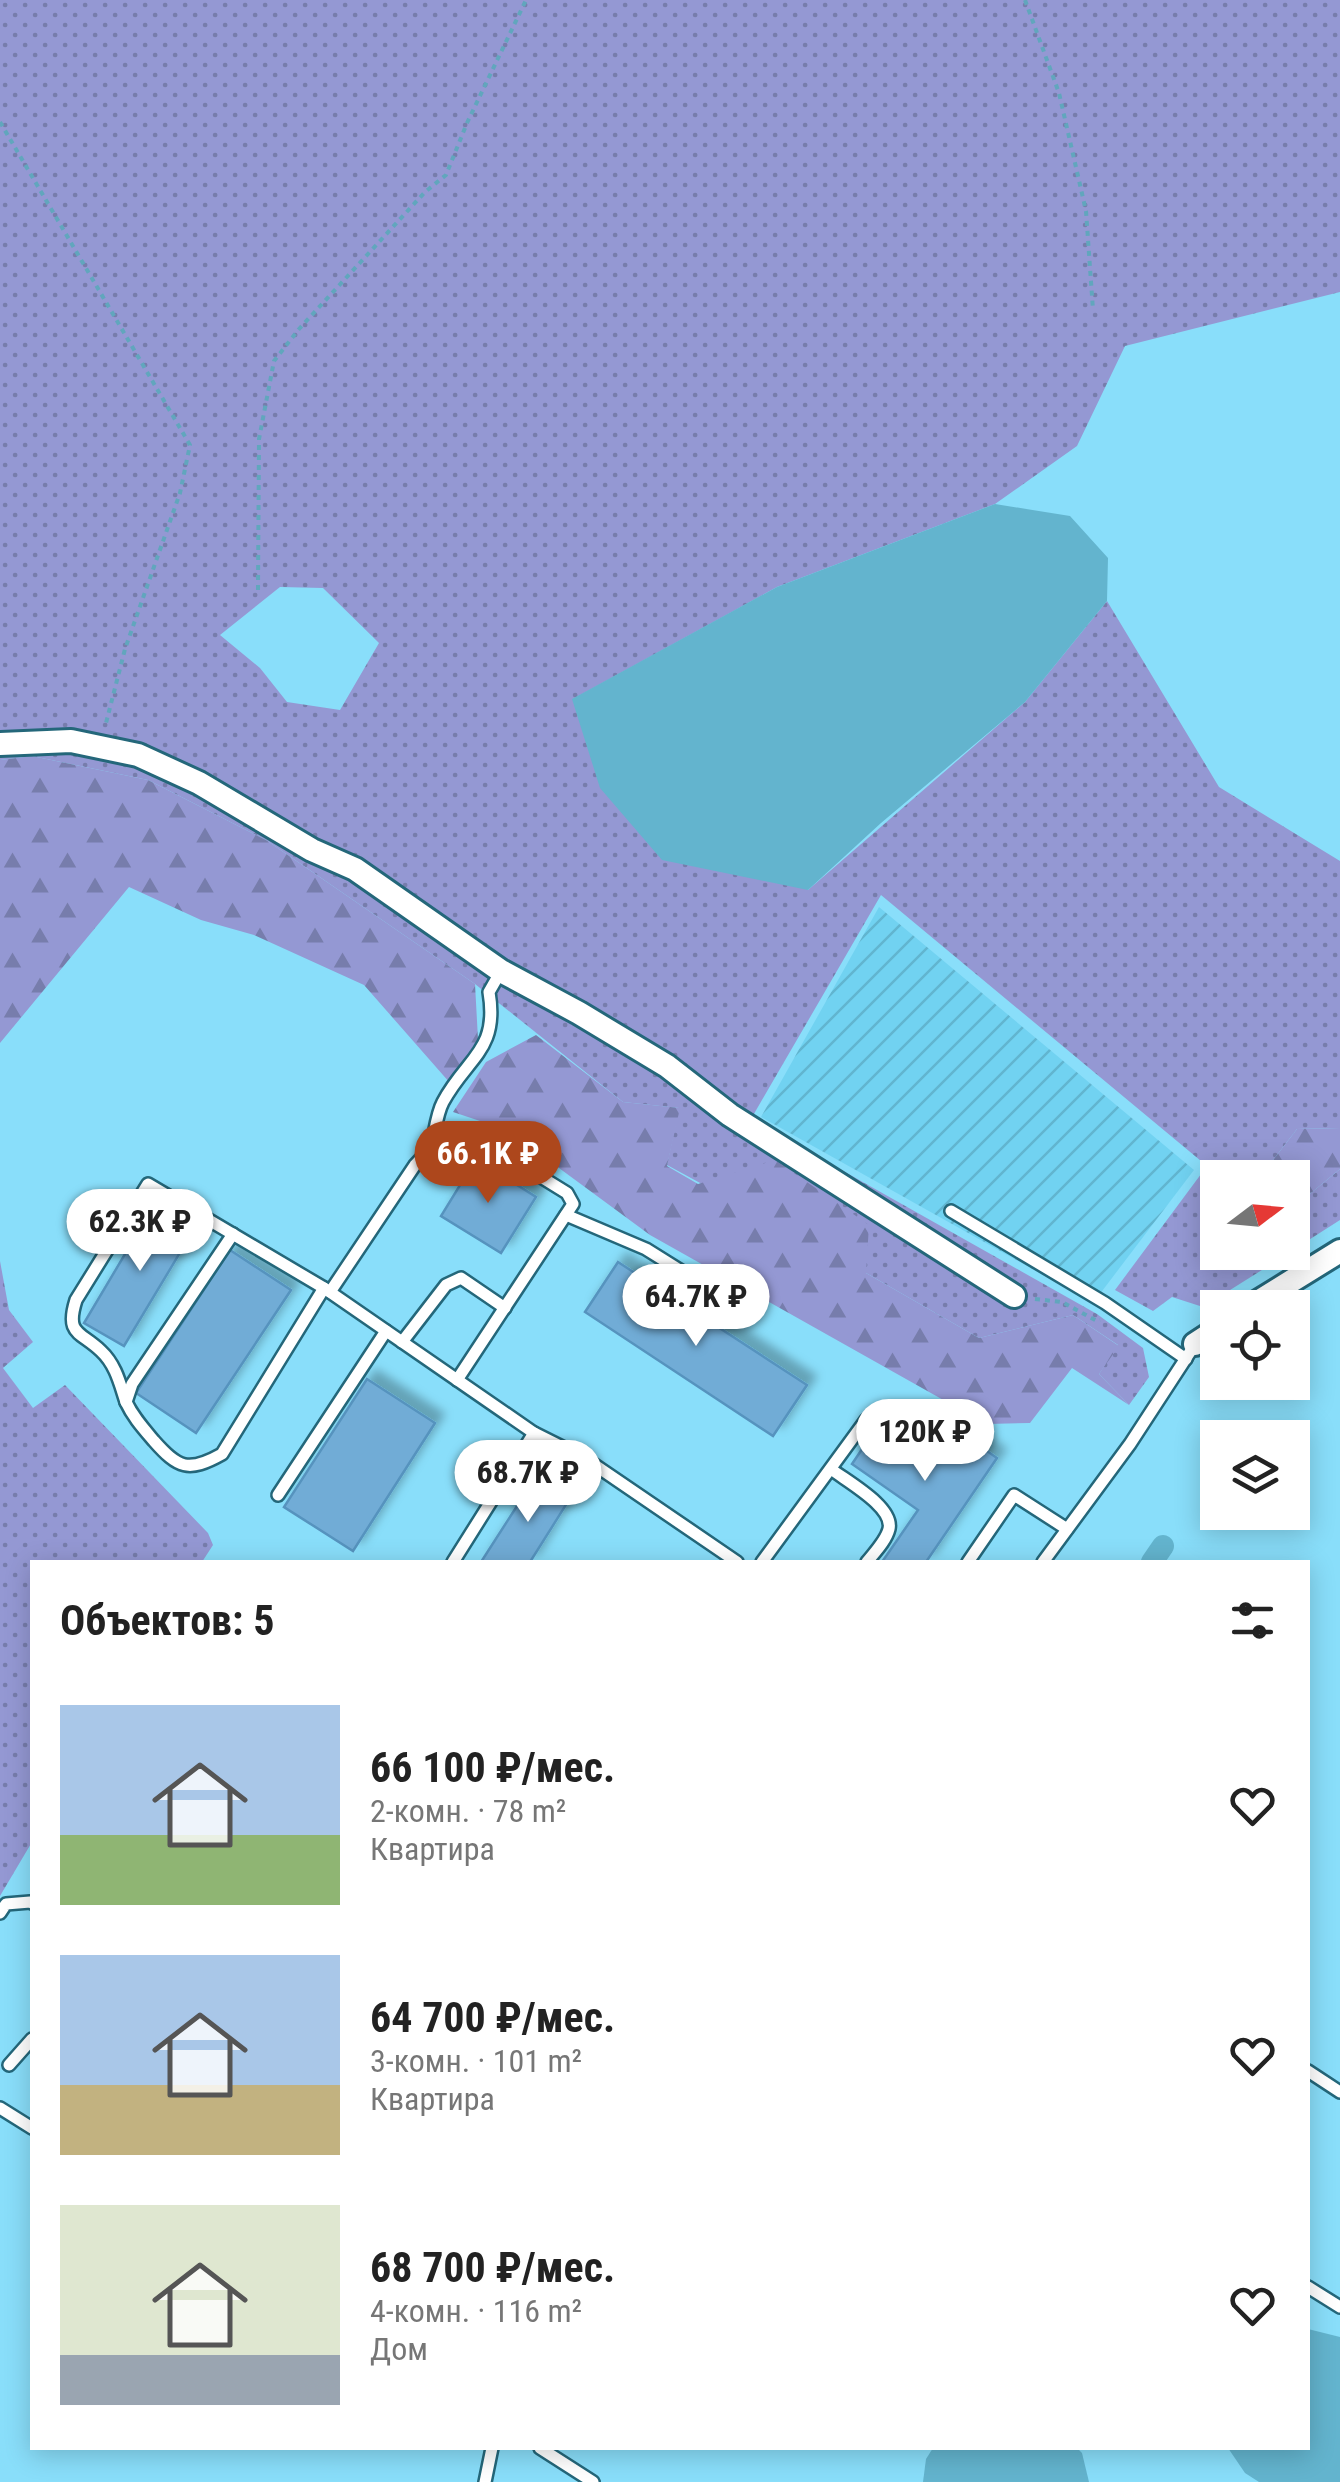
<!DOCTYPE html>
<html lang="ru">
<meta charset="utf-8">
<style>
:root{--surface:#fff;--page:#f6f6f6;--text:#222;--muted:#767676;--accent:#ad471c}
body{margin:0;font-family:"Roboto Condensed",sans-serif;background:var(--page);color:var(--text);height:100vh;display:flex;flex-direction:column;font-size:38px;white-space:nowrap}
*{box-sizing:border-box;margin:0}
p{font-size:32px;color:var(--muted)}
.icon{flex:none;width:55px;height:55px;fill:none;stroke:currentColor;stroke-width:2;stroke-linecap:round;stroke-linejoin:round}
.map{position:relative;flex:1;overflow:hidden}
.drawer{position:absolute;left:30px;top:1560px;width:1280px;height:890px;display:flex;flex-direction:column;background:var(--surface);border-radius:0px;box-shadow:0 5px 25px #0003}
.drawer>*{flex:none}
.needle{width:65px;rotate:74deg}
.fabs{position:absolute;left:1200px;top:1160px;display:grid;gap:20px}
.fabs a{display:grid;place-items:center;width:110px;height:110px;border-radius:0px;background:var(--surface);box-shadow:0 5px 25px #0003;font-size:50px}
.price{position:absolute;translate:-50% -85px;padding:0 22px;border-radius:35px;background:#fff;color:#222;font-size:32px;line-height:65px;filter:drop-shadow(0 2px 5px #0008)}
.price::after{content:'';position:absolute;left:50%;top:60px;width:30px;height:22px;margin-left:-15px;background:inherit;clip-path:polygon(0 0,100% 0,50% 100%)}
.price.on{background:var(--accent);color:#fff}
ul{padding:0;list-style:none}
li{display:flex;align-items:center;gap:30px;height:250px;padding:0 30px}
li span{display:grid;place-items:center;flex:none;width:280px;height:200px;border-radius:0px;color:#555}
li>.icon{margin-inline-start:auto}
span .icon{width:120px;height:120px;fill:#fffc;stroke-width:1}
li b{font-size:42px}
h2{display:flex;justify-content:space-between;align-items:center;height:120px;padding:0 30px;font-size:42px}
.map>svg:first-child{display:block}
.industrial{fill:url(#industrial-furrows)}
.grass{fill:url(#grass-dots);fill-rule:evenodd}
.forest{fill:url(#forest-firs)}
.water{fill:#63b4ce}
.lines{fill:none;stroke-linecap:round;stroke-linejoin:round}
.canal{stroke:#63b4ce;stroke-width:22}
.building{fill:#71acd6;stroke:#5693be;stroke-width:2.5;filter:url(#shadow)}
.lane-casing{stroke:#24677a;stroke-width:16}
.street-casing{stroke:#24677a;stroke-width:28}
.path{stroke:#61a6bd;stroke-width:4;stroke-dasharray:5 5;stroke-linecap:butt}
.lane{stroke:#fff;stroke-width:11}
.street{stroke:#fff;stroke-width:22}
</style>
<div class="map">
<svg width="1340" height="2482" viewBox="0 0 1340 2482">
<defs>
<pattern id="industrial-furrows" width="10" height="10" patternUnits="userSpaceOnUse" patternTransform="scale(2.5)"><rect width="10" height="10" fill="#71d2f1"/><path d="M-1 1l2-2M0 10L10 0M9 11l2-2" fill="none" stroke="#61b5d0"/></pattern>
<pattern id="grass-dots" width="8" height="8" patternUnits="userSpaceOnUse" patternTransform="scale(2.5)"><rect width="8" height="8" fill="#9498d3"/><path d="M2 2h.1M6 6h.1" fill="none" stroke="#777dac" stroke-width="1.8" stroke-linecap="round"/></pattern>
<pattern id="forest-firs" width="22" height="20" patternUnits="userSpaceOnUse" patternTransform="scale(2.5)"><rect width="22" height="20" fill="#9498d3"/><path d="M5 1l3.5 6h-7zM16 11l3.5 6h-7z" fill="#777dac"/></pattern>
<filter id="shadow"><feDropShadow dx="9" dy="-9" stdDeviation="5" flood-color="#0004"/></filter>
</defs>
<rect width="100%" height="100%" fill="#89defa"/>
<path class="industrial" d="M879 907 1194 1170 1093 1303 761 1117Z"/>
<g class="grass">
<path d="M0 0H1340V292L1125 346 1077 446 995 504 777 587 573 699 808 890 1025 702 1107 601 1219 787 1340 861V1128L1297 1129 1260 1177 1218 1178V1252L1289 1253 1203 1307 1172 1297 1153 1311 1115 1290 1207 1166 881 895 751 1119 1097 1314 1143 1348 1149 1377 1129 1405 1099 1374 1118 1345 1073 1315 979 1338 866 1273 667 1165 679 1108 623 1102 475 984 266 840 148 780 32 756 0 760ZM280 587 323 588 379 643 340 710 287 702 260 668 220 635Z"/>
<path d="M1340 1169V1220L1293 1250V1208Z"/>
<path d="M0 1261 9 1310 33 1342 3 1368 33 1408 65 1385 208 1533 213 1545 202 1562H32V1842L0 1896Z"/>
</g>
<g class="forest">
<path d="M32 756 148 780 266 840 475 984 478 1039 450 1083 364 985 254 935 201 920 129 887 0 1043V760Z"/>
<path d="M536 1035 623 1102 680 1108 667 1166 698 1184 775 1160 869 1225 866 1273 979 1338 1073 1315 1119 1346 1099 1374 1129 1405 1072 1368 1030 1423 986 1424 650 1235 544 1157 483 1122 453 1112 486 1062Z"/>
<path d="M1340 1128V1169L1293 1208 1292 1178 1260 1177 1297 1129Z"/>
</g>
<g class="water">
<path d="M995 504 1070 516 1108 558 1107 601 1025 702 881 823 808 890 662 860 600 788 572 699 777 587Z"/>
<path d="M1308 2329 1340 2337V2482H1259L1245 2473 1228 2448H1308Z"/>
<path d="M933 2448H1077L1082 2453 1089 2482H923L926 2459Z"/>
</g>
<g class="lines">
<path class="canal" d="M1152 1562 1163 1546"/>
</g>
<g class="building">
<path d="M476 1159 536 1197 501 1253 441 1216Z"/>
<path d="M156 1202 196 1226 124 1346 84 1323Z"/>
<path d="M230 1250 291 1290 196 1433 136 1393Z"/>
<path d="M618 1262 807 1385 773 1436 585 1312Z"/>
<path d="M367 1379 435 1423 353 1551 284 1507Z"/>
<path d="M881 1421 931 1455 951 1426 997 1458 926 1562H882L918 1510 852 1464Z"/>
<path d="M535 1478 569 1500 530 1562H481Z"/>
</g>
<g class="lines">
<defs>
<g id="lane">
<path d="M431 1148C435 1134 436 1115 443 1102 467 1057 499 1051 489 992L501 971"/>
<path d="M951 1211 1105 1303 1186 1359"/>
<path d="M566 1215 646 1249 726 1299"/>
<path d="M233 1234 132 1384 126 1402C133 1417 143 1428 154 1441 178 1468 188 1473 222 1454L324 1288"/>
<path d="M330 1292 415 1165 431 1148 449 1139 478 1138 567 1193 573 1204 457 1380"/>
<path d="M402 1342 446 1285 461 1278 505 1308"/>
<path d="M126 1402C120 1384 116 1365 101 1351 80 1331 65 1335 76 1300L148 1184 324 1288 534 1433 586 1459 737 1562"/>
<path d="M831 1469C848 1482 894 1507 889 1529 886 1541 874 1553 867 1562"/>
<path d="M278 1495 386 1331"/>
<path d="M453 1562 534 1433"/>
<path d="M762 1562 866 1420"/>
<path d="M968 1562 1014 1495 1067 1529"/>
<path d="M1043 1562 1130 1444 1190 1352"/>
<path d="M0 1913 6 1904 30 1902 32 1903"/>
<path d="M9 2065 32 2039"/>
<path d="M1308 2071 1340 2092"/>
<path d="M0 2108 32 2128"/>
<path d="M1308 2287 1340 2307"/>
<path d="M540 2448 593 2482"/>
<path d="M485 2482 492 2448"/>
</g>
<g id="street">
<path d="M0 744 71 741 138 755 199 783 312 850 355 869 501 971 579 1013 667 1066 730 1115 1014 1296"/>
<path d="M1248 1308 1340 1251"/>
<path d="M1195 1344 1218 1329"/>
</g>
</defs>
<use href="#lane" class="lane-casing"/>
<use href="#street" class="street-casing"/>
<g class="path">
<path d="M1025 0 1059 93 1086 211 1093 310"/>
<path d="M0 122 190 445 180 493 125 649 105 727"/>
<path d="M258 590 259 439 274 361 299 329 425 192 446 175 467 123 526 0"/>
<path d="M1035 1299 1062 1302 1097 1321 1100 1320"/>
</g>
<use href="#lane" class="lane"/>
<use href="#street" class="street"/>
</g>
</svg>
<div class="fabs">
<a><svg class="needle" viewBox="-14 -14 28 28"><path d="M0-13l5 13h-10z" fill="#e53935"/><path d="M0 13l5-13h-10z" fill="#767676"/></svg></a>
<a><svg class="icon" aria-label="locate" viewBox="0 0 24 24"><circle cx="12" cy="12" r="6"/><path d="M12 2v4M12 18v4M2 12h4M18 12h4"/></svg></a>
<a><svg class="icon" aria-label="layers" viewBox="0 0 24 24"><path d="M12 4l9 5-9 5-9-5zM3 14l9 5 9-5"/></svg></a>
</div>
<b class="price on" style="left:488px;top:1206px">66.1K ₽</b>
<b class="price" style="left:140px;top:1274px">62.3K ₽</b>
<b class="price" style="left:696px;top:1349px">64.7K ₽</b>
<b class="price" style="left:925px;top:1484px">120K ₽</b>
<b class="price" style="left:528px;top:1525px">68.7K ₽</b>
<section class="drawer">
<h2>Объектов: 5<svg class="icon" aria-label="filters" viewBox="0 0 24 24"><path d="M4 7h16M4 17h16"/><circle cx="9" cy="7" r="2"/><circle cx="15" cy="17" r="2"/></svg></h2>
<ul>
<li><span style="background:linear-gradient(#a9c7e8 65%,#8fb573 0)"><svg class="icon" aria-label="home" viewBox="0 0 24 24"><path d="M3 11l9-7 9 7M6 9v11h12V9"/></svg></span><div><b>66 100 ₽/мес.</b><p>2-комн. · 78 m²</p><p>Квартира</p></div><svg class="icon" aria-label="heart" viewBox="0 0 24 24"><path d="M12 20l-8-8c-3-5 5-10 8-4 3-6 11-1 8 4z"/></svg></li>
<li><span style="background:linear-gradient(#a9c7e8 65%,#c2b280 0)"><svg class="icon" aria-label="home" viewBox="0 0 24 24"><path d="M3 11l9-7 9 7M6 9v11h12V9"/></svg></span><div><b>64 700 ₽/мес.</b><p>3-комн. · 101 m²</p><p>Квартира</p></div><svg class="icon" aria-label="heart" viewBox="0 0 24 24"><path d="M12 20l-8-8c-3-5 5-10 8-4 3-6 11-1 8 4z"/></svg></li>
<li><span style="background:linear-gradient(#dfe7d0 75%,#9aa5b1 0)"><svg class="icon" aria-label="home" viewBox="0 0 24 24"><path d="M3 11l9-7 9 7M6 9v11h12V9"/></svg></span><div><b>68 700 ₽/мес.</b><p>4-комн. · 116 m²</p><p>Дом</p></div><svg class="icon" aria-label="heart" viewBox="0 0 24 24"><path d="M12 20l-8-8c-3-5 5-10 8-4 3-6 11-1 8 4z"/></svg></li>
</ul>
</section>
</div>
